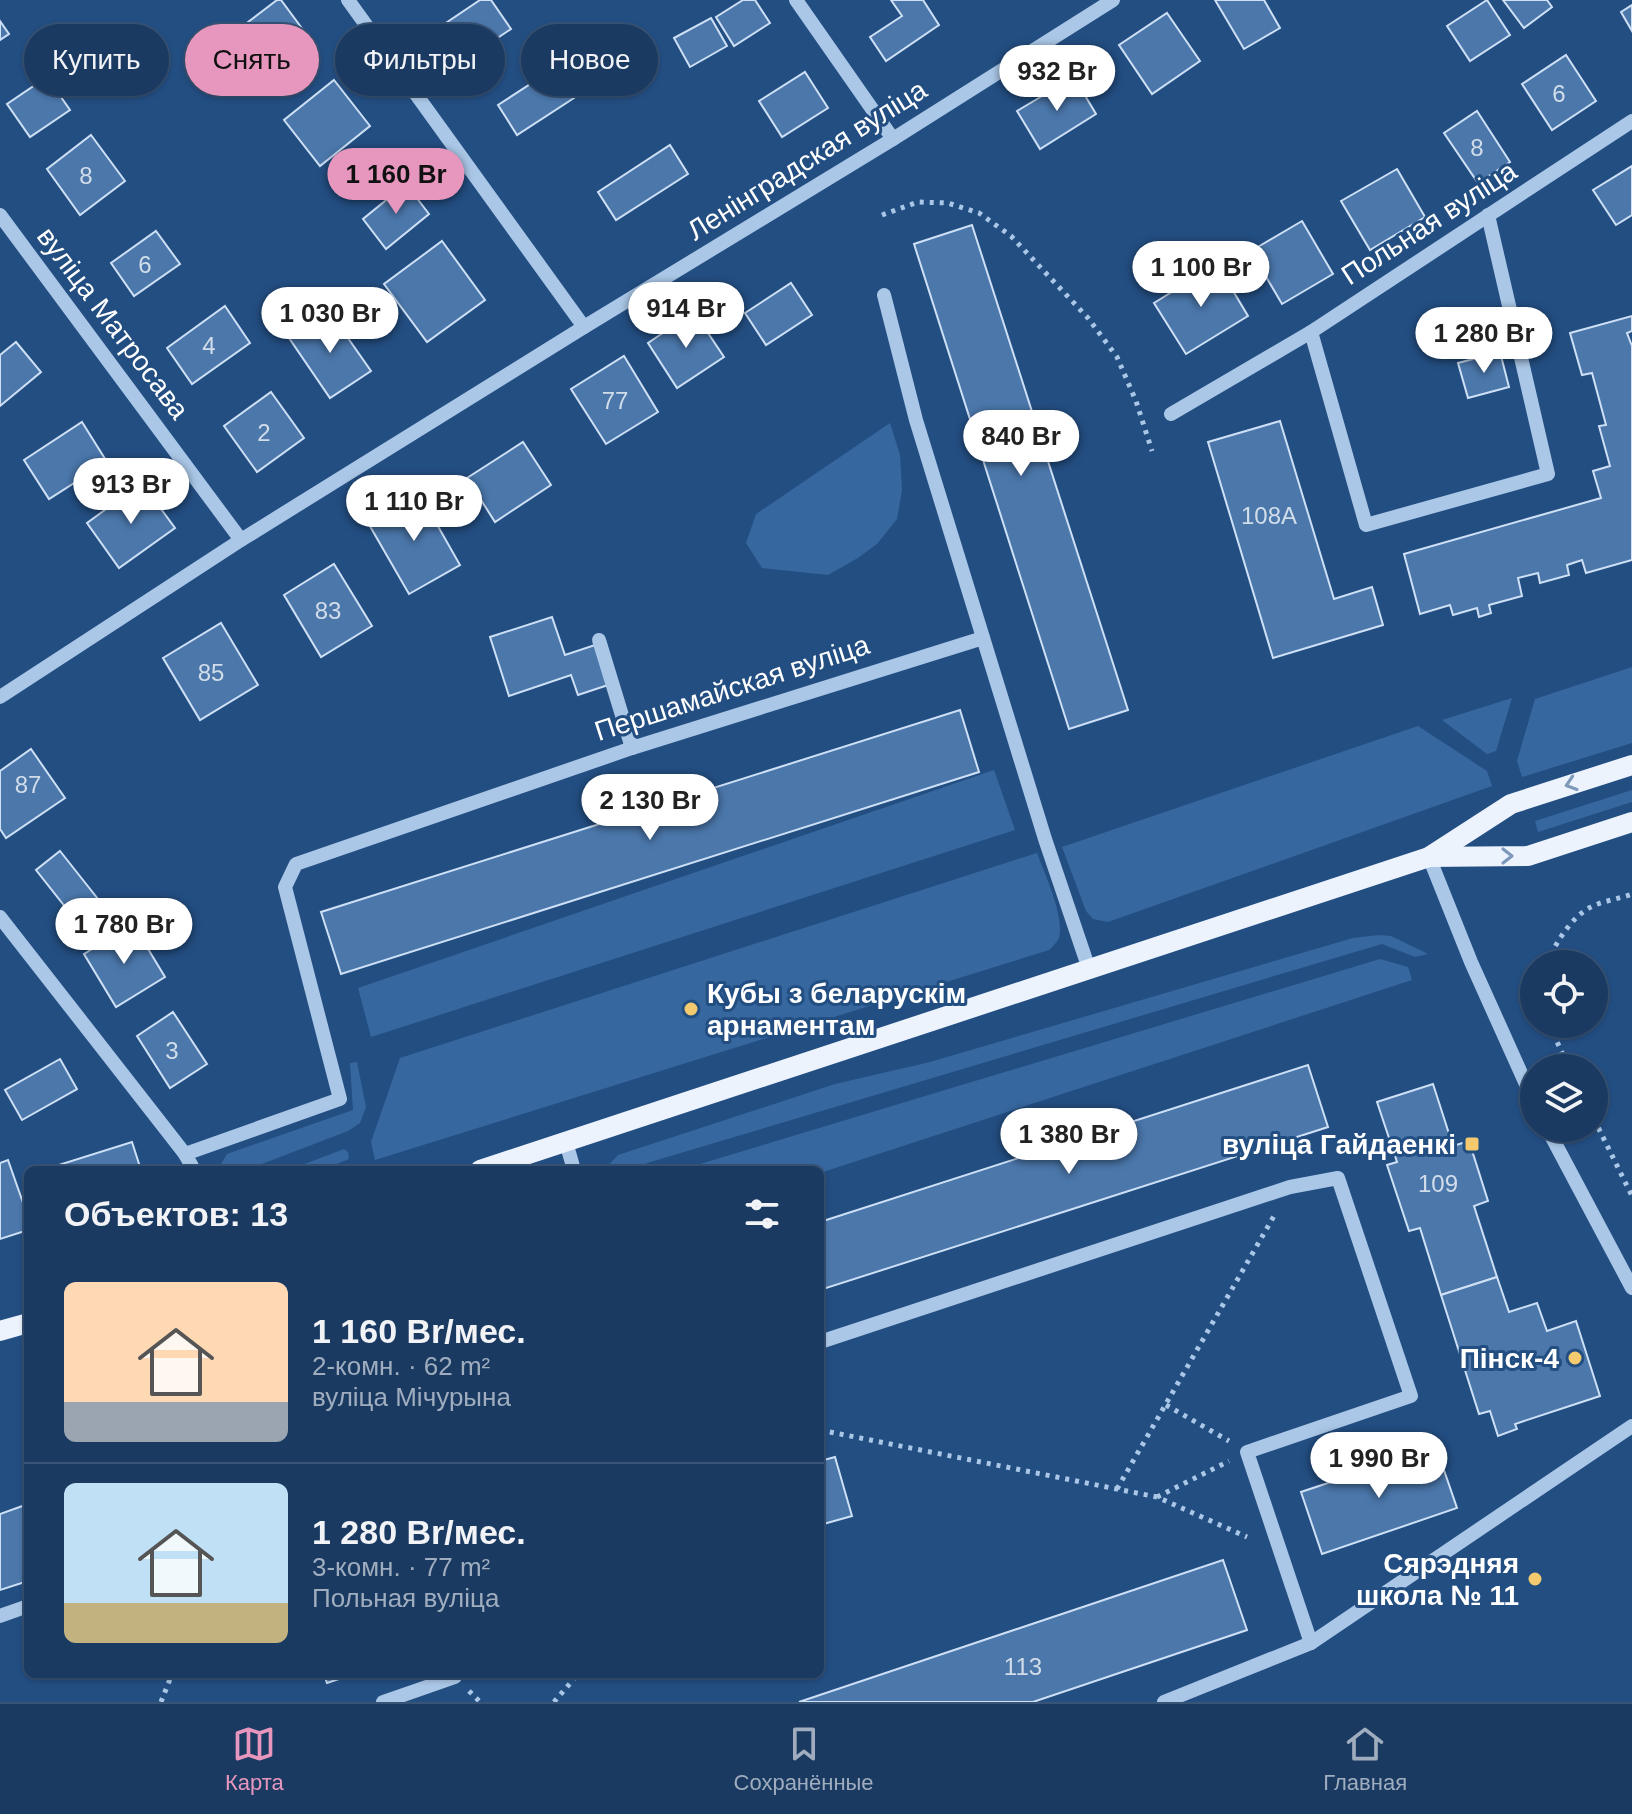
<!DOCTYPE html>
<html lang="ru">
<meta charset="utf-8">
<style>
:root{--surface:#1a3a62;--page:#234168;--text:#f1f3f6;--muted:#9fadbe;--line:#385477;--accent:#e797bd}
body{margin:0;font-family:Helvetica,sans-serif;background:var(--page);color:var(--text);height:100vh;display:flex;flex-direction:column;font-size:30px;white-space:nowrap}
*{box-sizing:border-box;margin:0}
p{font-size:26px;color:var(--muted)}
.icon{flex:none;width:44px;height:44px;fill:none;stroke:currentColor;stroke-width:2;stroke-linecap:round;stroke-linejoin:round}
.map{position:relative;flex:1;overflow:hidden}
.panel{position:absolute;left:24px;top:1166px;width:800px;height:512px;display:flex;flex-direction:column;background:var(--surface);border-radius:12px;box-shadow:0 2px 6px #0004,0 0 0 2px var(--line)}
.panel>*{flex:none}
.hud{position:absolute;left:24px;top:24px;width:800px;height:72px;display:flex;gap:16px}
.buttons{position:absolute;left:1520px;top:950px;display:grid;gap:16px}
.buttons a{display:grid;place-items:center;width:88px;height:88px;border-radius:50%;background:var(--surface);box-shadow:0 2px 6px #0004,0 0 0 2px var(--line);font-size:40px}
.price{position:absolute;translate:-50% -68px;padding:0 18px;border-radius:28px;background:#fff;color:#222;font-size:26px;line-height:52px;filter:drop-shadow(0 2px 4px #0008)}
.price::after{content:'';position:absolute;left:50%;top:48px;width:24px;height:18px;margin-left:-12px;background:inherit;clip-path:polygon(0 0,100% 0,50% 100%)}
.price.selected{background:var(--accent);color:#111}
ul{padding:0;list-style:none}
li{display:flex;align-items:center;gap:24px;height:200px;padding:0 40px}
li+li{border-top:2px solid var(--line)}
li span{display:grid;place-items:center;flex:none;width:224px;height:160px;border-radius:12px;color:#555}
li>.icon{margin-inline-start:auto}
span .icon{width:96px;height:96px;fill:#fffc;stroke-width:1}
li b{font-size:34px}
h2{display:flex;justify-content:space-between;align-items:center;height:96px;padding:0 40px;font-size:34px}
.pill{padding:0 28px;border-radius:36px;background:var(--surface);box-shadow:0 2px 6px #0004,0 0 0 2px var(--line);font-size:28px;line-height:72px}
.pill.selected{background:var(--accent);color:#111}
.menu{display:flex;justify-content:space-around;align-items:center;height:112px;border-top:2px solid var(--line);background:var(--surface);font-size:22px;color:var(--muted)}
.menu a{display:grid;justify-items:center;gap:4px}
.menu .selected{color:var(--accent)}
.map>svg:first-child{display:block}
.green{fill:#37679f}
.building{fill:#4b77ab;stroke:#cee0f6;stroke-width:2}
.lines{fill:none;stroke-linecap:round;stroke-linejoin:round}
.path{stroke:#aac7e7;stroke-width:5;stroke-dasharray:4 6;stroke-linecap:butt}
.minor{stroke:#aac7e7;stroke-width:14}
.major{stroke:#ecf3fd;stroke-width:20}
.oneway{stroke:#7d98b9}
.poi-dot{fill:#f3ca6d;stroke:#234e82;stroke-width:3}
.labels{text-anchor:middle;dominant-baseline:central;stroke-width:6;stroke-linejoin:round;paint-order:stroke}
.number-label{font-size:24px;fill:#d2ddea}
.street-label{font-size:28px;fill:#fff;stroke:#234e82}
.poi-label{font-size:28px;font-weight:bold;fill:#fff;stroke:#234e82;text-anchor:end}
</style>
<div class="map">
<svg width="1632" height="1702" viewBox="0 0 1632 1702">
<rect width="100%" height="100%" fill="#234e82"/>
<g class="green">
<path d="M890 423 900 455 902 490 897 519 877 544 858 558 828 575 762 568 746 543 756 514Z"/>
<path d="M1632 667V743L1522 777 1517 761 1535 699Z"/>
<path d="M1512 698 1496 751 1487 754 1442 720Z"/>
<path d="M1418 726 1487 771 1492 786 1108 922 1093 919 1086 911 1062 847Z"/>
<path d="M994 770 1015 830 371 1037 358 988Z"/>
<path d="M1632 790V802L1538 832 1535 821Z"/>
<path d="M1037 853C1044 872 1067 922 1058 940 1058 941 1050 949 1049 950L375 1160 371 1142 400 1058Z"/>
<path d="M1379 935 1391 936 1428 954 1415 957 1382 944 647 1163 640 1170H604L618 1155 835 1084 930 1062 1353 938Z"/>
<path d="M1380 959 1408 967 1412 980 820 1173V1170H680Z"/>
<path d="M357 1062 366 1107 360 1123 348 1131 246 1170H220L221 1164 227 1154 353 1110 350 1063Z"/>
<path d="M344 1149 348 1152 349 1159 322 1170H289Z"/>
</g>
<g class="building">
<path d="M277 0H281L315 46 271 80 235 32Z"/>
<path d="M480 0H491L511 29 457 65 434 31Z"/>
<path d="M743 0H755L770 23 734 46 716 17Z"/>
<path d="M891 0H923L939 25 886 61 870 37 902 16Z"/>
<path d="M1215 0H1264L1280 28 1244 49Z"/>
<path d="M1487 0 1510 35 1470 61 1447 26Z"/>
<path d="M1503 0H1547L1552 7 1524 28Z"/>
<path d="M1632 5V31L1621 12Z"/>
<path d="M1167 13 1200 61 1152 94 1119 45Z"/>
<path d="M711 18 727 46 690 67 674 38Z"/>
<path d="M0 21 9 34 0 40Z"/>
<path d="M1566 55 1596 101 1552 130 1522 84Z"/>
<path d="M555 68 574 98 517 135 498 105Z"/>
<path d="M805 72 828 108 782 137 759 101Z"/>
<path d="M47 77 70 110 30 137 7 104Z"/>
<path d="M1074 77 1096 114 1040 149 1017 111Z"/>
<path d="M334 80 370 126 320 166 284 120Z"/>
<path d="M1477 111 1510 162 1478 183 1444 133Z"/>
<path d="M91 135 125 181 80 215 47 169Z"/>
<path d="M670 145 688 174 616 220 598 192Z"/>
<path d="M1632 166V215L1616 225 1593 190Z"/>
<path d="M1397 169 1425 217 1370 250 1341 201Z"/>
<path d="M406 184 429 214 386 249 363 219Z"/>
<path d="M1302 221 1333 274 1282 304 1251 251Z"/>
<path d="M972 225 1128 710 1069 729 914 244Z"/>
<path d="M156 231 180 264 134 296 111 263Z"/>
<path d="M442 241 485 300 427 342 384 284Z"/>
<path d="M1217 264 1248 316 1186 354 1154 303Z"/>
<path d="M791 283 812 315 766 345 745 313Z"/>
<path d="M225 306 250 343 192 384 167 348Z"/>
<path d="M329 311 371 371 330 398 289 338Z"/>
<path d="M694 312 724 357 677 388 648 343Z"/>
<path d="M1632 316V331L1627 333 1632 346V560L1586 573 1582 560 1567 565 1569 575 1540 583 1538 573 1518 578 1522 596 1489 605 1491 613 1479 617 1477 608 1453 615 1450 605 1420 614 1404 554 1601 498 1593 471 1610 466 1599 426 1606 425 1592 373 1582 375 1570 333Z"/>
<path d="M16 342 41 372 0 406V355Z"/>
<path d="M1500 352 1509 387 1468 398 1458 363Z"/>
<path d="M624 356 658 412 606 444 571 389Z"/>
<path d="M271 392 304 438 257 472 224 426Z"/>
<path d="M1280 421 1334 599 1372 587 1383 625 1273 658 1208 442Z"/>
<path d="M82 422 107 462 49 499 24 460Z"/>
<path d="M523 442 551 485 495 522 467 478Z"/>
<path d="M142 483 175 528 119 568 87 523Z"/>
<path d="M418 491 460 565 409 594 367 521Z"/>
<path d="M334 564 372 626 321 657 284 595Z"/>
<path d="M552 617 565 655 595 645 608 685 578 695 571 675 509 696 490 637Z"/>
<path d="M221 623 258 685 200 720 163 658Z"/>
<path d="M960 710 979 772 341 974 321 912Z"/>
<path d="M31 749 65 798 6 838 0 829V771Z"/>
<path d="M60 851 98 899 74 918 36 870Z"/>
<path d="M133 924 165 977 116 1007 84 954Z"/>
<path d="M173 1012 207 1064 170 1088 137 1036Z"/>
<path d="M60 1059 77 1089 22 1120 5 1090Z"/>
<path d="M1308 1065 1328 1127 820 1290V1222Z"/>
<path d="M1433 1084 1453 1146 1469 1141 1488 1201 1474 1206 1497 1277 1441 1295 1420 1228 1409 1231 1387 1165 1397 1162 1377 1102Z"/>
<path d="M132 1142 141 1170H50L49 1168Z"/>
<path d="M8 1160 28 1217V1230L0 1239V1163Z"/>
<path d="M1497 1277 1509 1312 1537 1303 1547 1331 1576 1321 1600 1396 1515 1424 1517 1429 1498 1436 1490 1411 1479 1414 1441 1295Z"/>
<path d="M1436 1447 1457 1508 1322 1554 1301 1492Z"/>
<path d="M835 1457 852 1516 820 1525V1461Z"/>
<path d="M28 1504V1581L0 1590V1514Z"/>
<path d="M1223 1560 1247 1630 1033 1702H799Z"/>
<path d="M324 1674H354L327 1683Z"/>
</g>
<g class="lines">
<g class="path">
<path d="M882 215 918 202 948 203 979 213 1011 236 1088 318 1117 357 1136 401 1152 451"/>
<path d="M1547 964C1554 945 1571 918 1589 908 1601 901 1619 899 1632 894"/>
<path d="M1549 1024 1569 1068"/>
<path d="M1594 1119 1632 1196"/>
<path d="M1166 1405 1229 1441"/>
<path d="M820 1430 1157 1497 1247 1537"/>
<path d="M1117 1489 1274 1216"/>
<path d="M1157 1497 1229 1461"/>
<path d="M469 1691 480 1702"/>
<path d="M161 1702 172 1674"/>
<path d="M554 1702 578 1674"/>
</g>
<g class="minor">
<path d="M348 0 584 327"/>
<path d="M796 0 893 139"/>
<path d="M0 215 241 540"/>
<path d="M884 295 916 420 1045 839 1089 969"/>
<path d="M1311 332 1366 525 1548 474 1488 215"/>
<path d="M1171 414 1311 332 1632 121"/>
<path d="M599 640 632 748"/>
<path d="M0 697 241 540 584 327 893 139 1113 0"/>
<path d="M1429 857 1471 962 1534 1102"/>
<path d="M0 917 185 1154 194 1170"/>
<path d="M1547 1128 1632 1288"/>
<path d="M566 1142 574 1170"/>
<path d="M185 1154 340 1099 285 887 296 864 632 748 983 638"/>
<path d="M820 1342 1290 1187 1338 1178 1411 1396 1247 1452 1311 1643"/>
<path d="M0 1616 28 1606"/>
<path d="M383 1702 455 1677 454 1674"/>
<path d="M1164 1702 1311 1643 1632 1426"/>
</g>
<g class="major">
<path d="M1429 857 1528 856 1632 822"/>
<path d="M480 1170 1429 857 1511 804 1632 765"/>
<path d="M0 1331 28 1323"/>
</g>
</g>
<defs><path id="oneway-chevron" d="M-2-3.5L2.5 0L-2 3.5" fill="none" stroke-width="1.6" stroke-linecap="round" stroke-linejoin="round" transform="scale(2)"/></defs>
<g class="oneway">
<use href="#oneway-chevron" transform="translate(1571 784) rotate(162)"/>
<use href="#oneway-chevron" transform="translate(1507 856)"/>
</g>
<g class="poi-dot">
<circle cx="691" cy="1009" r="8"/>
<rect x="1464" y="1136" width="16" height="16" rx="4"/>
<circle cx="1575" cy="1358" r="8"/>
<circle cx="1535" cy="1579" r="8"/>
</g>
<g class="labels">
<g class="number-label">
<text x="1559" y="93">6</text>
<text x="1477" y="147">8</text>
<text x="86" y="175">8</text>
<text x="145" y="264">6</text>
<text x="209" y="345">4</text>
<text x="615" y="400">77</text>
<text x="264" y="432">2</text>
<text x="1269" y="515">108А</text>
<text x="328" y="610">83</text>
<text x="211" y="672">85</text>
<text x="28" y="784">87</text>
<text x="172" y="1050">3</text>
<text x="1438" y="1183">109</text>
<text x="1023" y="1666">113</text>
</g>
<g class="street-label">
<text transform="translate(807 160) rotate(-32)">Ленінградская вуліца</text>
<text transform="translate(1429 223) rotate(-33)">Польная вуліца</text>
<text transform="translate(113 323) rotate(53)">вуліца Матросава</text>
<text transform="translate(732 688) rotate(-18)">Першамайская вуліца</text>
</g>
<g class="poi-label">
<text x="707" y="993" text-anchor="start">Кубы з беларускім<tspan x="707" dy="32">арнаментам</tspan></text>
<text x="1456" y="1144">вуліца Гайдаенкі</text>
<text x="1559" y="1358">Пінск-4</text>
<text x="1519" y="1563">Сярэдняя<tspan x="1519" dy="32">школа № 11</tspan></text>
</g>
</g>
</svg>
<div class="buttons">
<a><svg class="icon" aria-label="locate" viewBox="0 0 24 24"><circle cx="12" cy="12" r="6"/><path d="M12 2v4M12 18v4M2 12h4M18 12h4"/></svg></a>
<a><svg class="icon" aria-label="layers" viewBox="0 0 24 24"><path d="M12 4l9 5-9 5-9-5zM3 14l9 5 9-5"/></svg></a>
</div>
<b class="price" style="left:1057px;top:113px">932 Br</b>
<b class="price selected" style="left:396px;top:216px">1 160 Br</b>
<b class="price" style="left:1201px;top:309px">1 100 Br</b>
<b class="price" style="left:686px;top:350px">914 Br</b>
<b class="price" style="left:330px;top:355px">1 030 Br</b>
<b class="price" style="left:1484px;top:375px">1 280 Br</b>
<b class="price" style="left:1021px;top:478px">840 Br</b>
<b class="price" style="left:131px;top:526px">913 Br</b>
<b class="price" style="left:414px;top:543px">1 110 Br</b>
<b class="price" style="left:650px;top:842px">2 130 Br</b>
<b class="price" style="left:124px;top:966px">1 780 Br</b>
<b class="price" style="left:1069px;top:1176px">1 380 Br</b>
<b class="price" style="left:1379px;top:1500px">1 990 Br</b>
<div class="hud">
<a class="pill">Купить</a>
<a class="pill selected">Снять</a>
<a class="pill">Фильтры</a>
<a class="pill">Новое</a>
</div>
<section class="panel">
<h2>Объектов: 13<svg class="icon" aria-label="filters" viewBox="0 0 24 24"><path d="M4 7h16M4 17h16"/><circle cx="9" cy="7" r="2"/><circle cx="15" cy="17" r="2"/></svg></h2>
<ul>
<li><span style="background:linear-gradient(#ffd9b3 75%,#9aa5b1 0)"><svg class="icon" aria-label="home" viewBox="0 0 24 24"><path d="M3 11l9-7 9 7M6 9v11h12V9"/></svg></span><div><b>1 160 Br/мес.</b><p>2-комн. · 62 m²</p><p>вуліца Мічурына</p></div></li>
<li><span style="background:linear-gradient(#bfe0f5 75%,#c2b280 0)"><svg class="icon" aria-label="home" viewBox="0 0 24 24"><path d="M3 11l9-7 9 7M6 9v11h12V9"/></svg></span><div><b>1 280 Br/мес.</b><p>3-комн. · 77 m²</p><p>Польная вуліца</p></div></li>
</ul>
</section>
</div>
<nav class="menu">
<a class="selected"><svg class="icon" aria-label="map" viewBox="0 0 24 24"><path d="M3 6l6-2 6 2 6-2v14l-6 2-6-2-6 2zM9 4v14M15 6v14"/></svg>Карта</a>
<a><svg class="icon" aria-label="saved" viewBox="0 0 24 24"><path d="M7 4h10v16l-5-4-5 4z"/></svg>Сохранённые</a>
<a><svg class="icon" aria-label="home" viewBox="0 0 24 24"><path d="M3 11l9-7 9 7M6 9v11h12V9"/></svg>Главная</a>
</nav>
